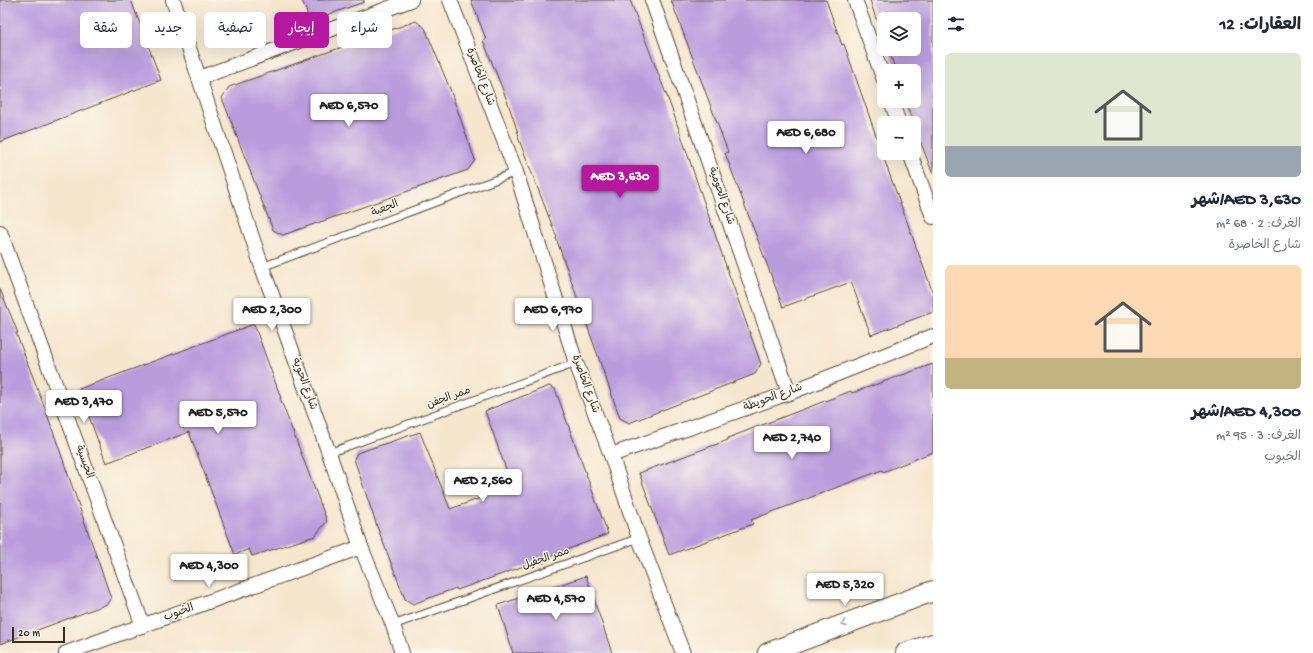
<!DOCTYPE html>
<html lang="ar">
<meta charset="utf-8">
<style>
:root{--surface:#fff;--page:#f6f6f7;--text:#1f2937;--muted:#747a83;--accent:#b5179e}
body{margin:0;font-family:"Gochi Hand","Playpen Sans Arabic",sans-serif;background:var(--page);color:var(--text);direction:rtl;height:100vh;display:flex;flex-direction:column;font-size:15px;white-space:nowrap}
*{box-sizing:border-box;margin:0}
p{font-size:13px;color:var(--muted)}
.icon{flex:none;width:22px;height:22px;fill:none;stroke:currentColor;stroke-width:2;stroke-linecap:round;stroke-linejoin:round}
.map{position:relative;flex:1;overflow:hidden;direction:ltr}
.drawer{display:flex;flex-direction:column;background:var(--surface);width:380px}
.drawer>*{flex:none}
.banner{position:absolute;left:12px;top:12px;width:380px;height:36px;direction:rtl;display:flex;gap:8px}
.controls{position:absolute;left:877px;top:12px;display:grid;gap:8px}
.controls a{display:grid;place-items:center;width:44px;height:44px;border-radius:6px;background:var(--surface);box-shadow:0 4px 16px #0002;font-size:20px}
.scale{position:absolute;left:12px;bottom:10px;width:53px;box-sizing:border-box;padding-left:4px;border:2px solid #3b2a1e;border-top:0;font-size:11px;line-height:14px;white-space:nowrap;color:#3b2a1e;-webkit-text-stroke:3px #fbf7ec;paint-order:stroke}
.price{position:absolute;translate:-50% -34px;padding:0 9px;border-radius:4px;background:#fff;color:#222;font-size:13px;line-height:26px;filter:drop-shadow(0 1px 2px #0008)}
.price::after{content:'';position:absolute;left:50%;top:24px;width:12px;height:9px;margin-left:-6px;background:inherit;clip-path:polygon(0 0,100% 0,50% 100%)}
.price.on{background:var(--accent);color:#fff}
ul{padding:0;list-style:none}
li{display:grid;align-content:center;gap:8px;height:212px;padding:0 12px}
li span{display:grid;place-items:center;height:124px;border-radius:6px;color:#555}
li>.icon{margin-inline-start:auto}
span .icon{width:72px;height:72px;fill:#fffc;stroke-width:1}
li b{font-size:17px}
h2{display:flex;justify-content:space-between;align-items:center;height:48px;padding:0 12px;font-size:17px}
.pill{padding:0 14px;border-radius:6px;background:var(--surface);box-shadow:0 4px 16px #0002;font-size:14px;line-height:36px}
.pill.on{background:var(--accent);color:#fff}
main{display:flex;flex:1;min-height:0}
.map>svg:first-child{display:block}
.building{fill:#ba9cdd}
.lines{fill:none;stroke-linecap:round;stroke-linejoin:round}
.lane-casing{stroke:#574638;stroke-width:9}
.street-casing{stroke:#574638;stroke-width:16}
.secondary-casing{stroke:#574638;stroke-width:22}
.lane{stroke:#fff;stroke-width:7}
.street{stroke:#fff;stroke-width:14}
.secondary{stroke:#fff;stroke-width:20}
.oneway{stroke:#a79f9a}
.labels{text-anchor:middle;dominant-baseline:central;stroke-width:3;stroke-linejoin:round;paint-order:stroke}
.street-label{font-size:11px;fill:#3b2a1e;stroke:#fbf7ec}
</style>
<main>
<section class="drawer">
<h2>العقارات: 12<svg class="icon" aria-label="filters" viewBox="0 0 24 24"><path d="M4 7h16M4 17h16"/><circle cx="9" cy="7" r="2"/><circle cx="15" cy="17" r="2"/></svg></h2>
<ul>
<li><span style="background:linear-gradient(#dfe7d0 75%,#9aa5b1 0)"><svg class="icon" aria-label="home" viewBox="0 0 24 24"><path d="M3 11l9-7 9 7M6 9v11h12V9"/></svg></span><div><b>AED 3,630/شهر</b><p>الغرف: 2 · 68 m²</p><p>شارع الخاصرة</p></div></li>
<li><span style="background:linear-gradient(#ffd9b3 75%,#c2b280 0)"><svg class="icon" aria-label="home" viewBox="0 0 24 24"><path d="M3 11l9-7 9 7M6 9v11h12V9"/></svg></span><div><b>AED 4,300/شهر</b><p>الغرف: 3 · 95 m²</p><p>الخبوب</p></div></li>
</ul>
</section>
<div class="map">
<svg width="933" height="653" viewBox="0 0 933 653">
<rect width="100%" height="100%" fill="#fbf7ec"/>
<filter id="ink" filterUnits="userSpaceOnUse"><feTurbulence type="fractalNoise" baseFrequency=".025" numOctaves="2"/><feDisplacementMap in="SourceGraphic" scale="8" xChannelSelector="R" yChannelSelector="G"/><feConvolveMatrix kernelMatrix="1 2 1 2 8 2 1 2 1" color-interpolation-filters="sRGB"/></filter>
<filter id="wash" filterUnits="userSpaceOnUse"><feTurbulence type="fractalNoise" baseFrequency=".012" numOctaves="4" result="noise"/><feDisplacementMap in="SourceGraphic" scale="16" xChannelSelector="R" yChannelSelector="G"/><feGaussianBlur stdDeviation="0.9" result="paint"/><feColorMatrix in="noise" values="0 0 0 0 0 0 0 0 0 0 0 0 0 0 0 0 0 1.4 0 .05"/><feComposite in="paint" operator="in"/></filter>
<g filter="url(#wash)">
<rect width="100%" height="100%" fill="#f6e6ce"/>
<g id="blocks">
<g class="building">
<path d="M0 0H131L161 80 0 142Z"/>
<path d="M302 0H364V2L310 21Z"/>
<path d="M471 0H630L673 112 727 269 761 364 755 374 629 423 620 418 556 238H557L518 137 519 136 508 103 483 40 486 39Z"/>
<path d="M671 0H826L842 45 844 44 888 170 933 293V312L871 335 851 282 783 307 725 153 728 152Z"/>
<path d="M870 0H933V172H932L905 101H914V71H896L888 49H914V19H876Z"/>
<path d="M416 21 425 28 450 89 475 160 468 170 283 235 273 230 222 98 229 87Z"/>
<path d="M0 289 18 333H16L46 411 111 598 107 604 0 644Z"/>
<path d="M254 324 281 398H280L327 521 315 536 252 556 249 549 235 555 189 432 106 463 79 389Z"/>
<path d="M933 364V452L883 472 882 470 809 498 751 520 753 524 669 555 639 473 728 440V438L851 391 852 393Z"/>
<path d="M549 386 555 389 608 534 508 572 457 590 456 588 413 604 405 599 378 529 354 459 357 453 420 432 450 509 481 498 480 495 511 483 485 411Z"/>
<path d="M586 576 612 653H513L498 605Z"/>
</g>
</g>
</g>
<g filter="url(#ink)">
<use href="#blocks" fill-opacity="0" stroke="#574638" stroke-width="1"/>
<g class="lines">
<defs>
<g id="lane">
<path d="M262 267 516 172"/>
<path d="M329 453 576 363"/>
<path d="M393 625 639 538"/>
</g>
<g id="street">
<path d="M173 0 262 267 329 453 361 547 393 625 402 653"/>
<path d="M450 0 516 172 576 363 611 455 639 538 683 653"/>
<path d="M652 0 789 393"/>
<path d="M855 0 884 80"/>
<path d="M199 78 411 0"/>
<path d="M891 101 899 123"/>
<path d="M910 153 933 217"/>
<path d="M0 232 143 626"/>
<path d="M611 455 789 393 933 336"/>
<path d="M66 653 361 547"/>
</g>
<g id="secondary">
<path d="M768 653 933 591"/>
<path d="M906 653 933 644"/>
</g>
</defs>
<use href="#lane" class="lane-casing"/>
<use href="#street" class="street-casing"/>
<use href="#secondary" class="secondary-casing"/>
<use href="#lane" class="lane"/>
<use href="#street" class="street"/>
<use href="#secondary" class="secondary"/>
</g>
<defs><path id="oneway-chevron" d="M-2-3.5L2.5 0L-2 3.5" fill="none" stroke-width="1.6" stroke-linecap="round" stroke-linejoin="round"/></defs>
<use class="oneway" href="#oneway-chevron" transform="translate(844 624) rotate(159)"/>
</g>
<g class="labels">
<g class="street-label">
<text transform="translate(480 77) rotate(69)">شارع الخاصرة</text>
<text transform="translate(721 196) rotate(71)">شارع الحومية</text>
<text transform="translate(385 209) rotate(-21)">الجعبة</text>
<text transform="translate(304 384) rotate(70)">شارع الحوية</text>
<text transform="translate(585 384) rotate(70)">شارع الخاصرة</text>
<text transform="translate(449 398) rotate(-20)">ممر الجفن</text>
<text transform="translate(773 398) rotate(-20)">شارع الحويطة</text>
<text transform="translate(84 462) rotate(70)">الحيسية</text>
<text transform="translate(546 559) rotate(-19)">ممر الجفيل</text>
<text transform="translate(179 613) rotate(-20)">الخبوب</text>
</g>
</g>
</svg>
<div class="controls">
<a><svg class="icon" aria-label="layers" viewBox="0 0 24 24"><path d="M12 4l9 5-9 5-9-5zM3 14l9 5 9-5"/></svg></a>
<a>+</a>
<a>−</a>
</div>
<div class="scale">20 m</div>
<b class="price" style="left:349px;top:128px">AED 6,570</b>
<b class="price" style="left:806px;top:155px">AED 6,680</b>
<b class="price on" style="left:620px;top:199px">AED 3,630</b>
<b class="price" style="left:272px;top:332px">AED 2,300</b>
<b class="price" style="left:553px;top:332px">AED 6,970</b>
<b class="price" style="left:84px;top:424px">AED 3,470</b>
<b class="price" style="left:218px;top:435px">AED 5,570</b>
<b class="price" style="left:792px;top:460px">AED 2,740</b>
<b class="price" style="left:483px;top:503px">AED 2,560</b>
<b class="price" style="left:209px;top:588px">AED 4,300</b>
<b class="price" style="left:845px;top:607px">AED 5,320</b>
<b class="price" style="left:556px;top:621px">AED 4,570</b>
<div class="banner">
<a class="pill">شراء</a>
<a class="pill on">إيجار</a>
<a class="pill">تصفية</a>
<a class="pill">جديد</a>
<a class="pill">شقة</a>
</div>
</div>
</main>
